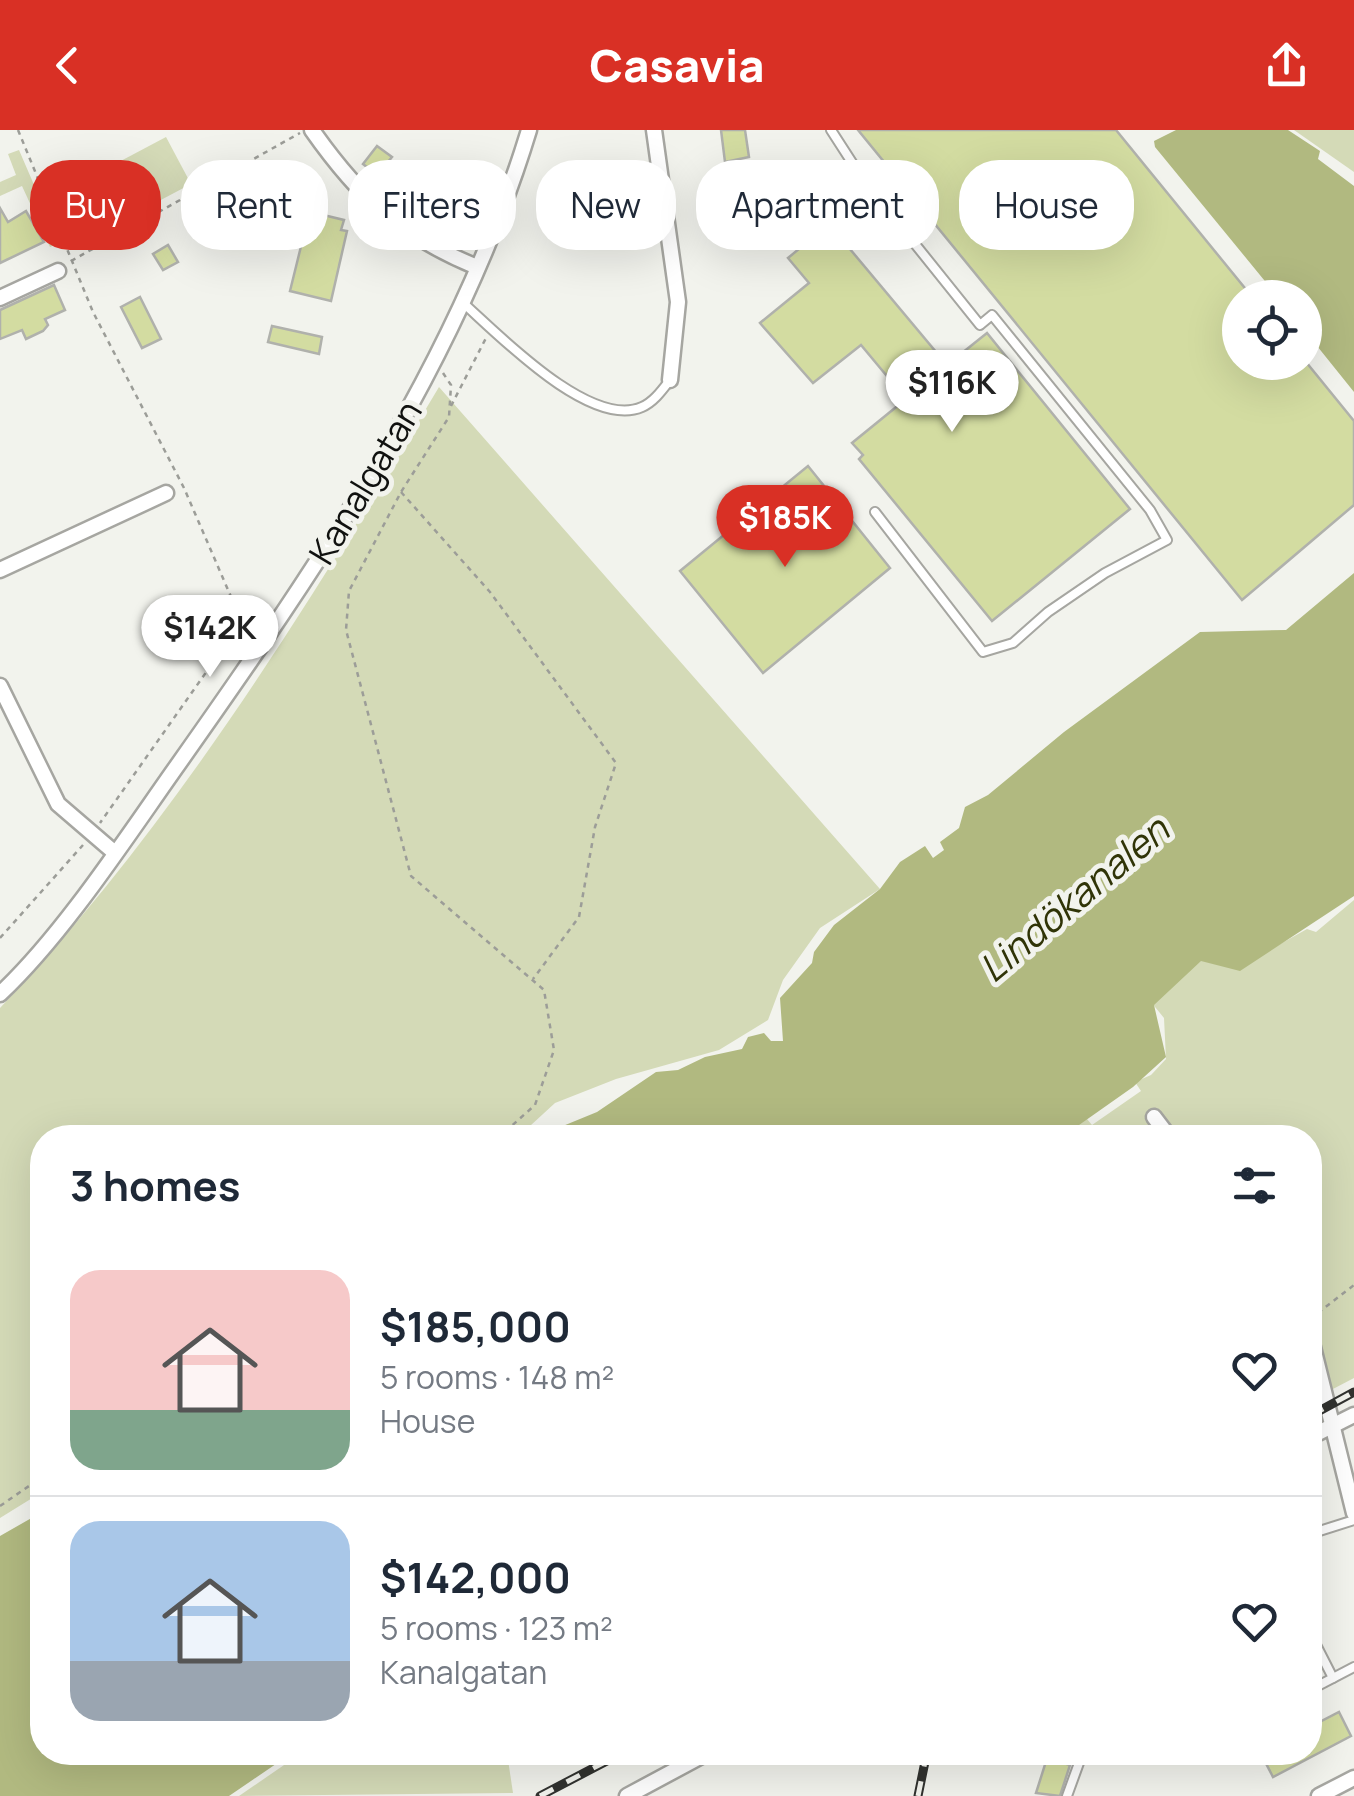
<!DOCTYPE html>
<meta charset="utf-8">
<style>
:root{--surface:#fff;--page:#f6f6f7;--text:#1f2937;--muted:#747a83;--line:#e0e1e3;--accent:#d93025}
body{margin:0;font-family:Manrope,sans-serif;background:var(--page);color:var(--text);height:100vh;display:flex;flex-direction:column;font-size:38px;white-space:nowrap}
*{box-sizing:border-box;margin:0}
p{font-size:32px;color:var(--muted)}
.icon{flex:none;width:55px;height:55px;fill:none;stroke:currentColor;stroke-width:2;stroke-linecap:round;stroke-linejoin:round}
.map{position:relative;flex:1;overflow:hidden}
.drawer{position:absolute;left:30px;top:995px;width:1292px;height:640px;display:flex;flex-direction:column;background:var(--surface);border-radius:40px;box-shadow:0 10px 40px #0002}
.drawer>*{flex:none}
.guide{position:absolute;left:30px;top:30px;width:1295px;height:90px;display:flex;gap:20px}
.controls{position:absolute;left:1222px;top:150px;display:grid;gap:20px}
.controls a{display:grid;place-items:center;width:100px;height:100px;border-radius:50%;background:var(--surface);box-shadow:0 10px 40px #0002;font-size:50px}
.price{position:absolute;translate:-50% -85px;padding:0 22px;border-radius:35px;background:#fff;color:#222;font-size:32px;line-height:65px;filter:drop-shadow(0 2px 5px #0008)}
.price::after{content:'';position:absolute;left:50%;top:60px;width:30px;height:22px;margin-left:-15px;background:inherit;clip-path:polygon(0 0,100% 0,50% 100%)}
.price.current{background:var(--accent);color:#fff}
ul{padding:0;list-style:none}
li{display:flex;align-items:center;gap:30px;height:250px;padding:0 40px}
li+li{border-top:2px solid var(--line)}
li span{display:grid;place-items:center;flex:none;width:280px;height:200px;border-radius:30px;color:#555}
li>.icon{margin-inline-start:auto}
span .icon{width:120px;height:120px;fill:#fffc;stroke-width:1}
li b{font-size:42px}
h2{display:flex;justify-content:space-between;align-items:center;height:120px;padding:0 40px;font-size:42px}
.pill{padding:0 35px;border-radius:40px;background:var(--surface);box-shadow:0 10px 40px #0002;font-size:35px;line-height:90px}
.pill.current{background:var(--accent);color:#fff}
header{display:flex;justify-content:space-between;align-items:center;height:130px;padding:0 40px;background:var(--accent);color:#fff;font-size:45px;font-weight:800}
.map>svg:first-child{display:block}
.green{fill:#d4dab7}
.water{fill:#b1b980}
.building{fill:#d3dca1;stroke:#b0b1ac;stroke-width:2.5}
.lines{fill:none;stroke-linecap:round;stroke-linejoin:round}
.service-casing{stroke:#a6a6a1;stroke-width:12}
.minor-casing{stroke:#a6a6a1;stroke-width:19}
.path{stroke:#9c9d98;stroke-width:2.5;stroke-dasharray:5 5;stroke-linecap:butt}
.service{stroke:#fff;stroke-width:8}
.minor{stroke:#fff;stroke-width:14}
.rail-casing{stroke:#31322f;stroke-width:9}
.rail{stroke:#f2f3ed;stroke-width:5;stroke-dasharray:15;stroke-linecap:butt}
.labels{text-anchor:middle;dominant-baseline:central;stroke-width:10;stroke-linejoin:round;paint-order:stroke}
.street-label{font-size:35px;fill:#10110f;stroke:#f2f3ed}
.water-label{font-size:38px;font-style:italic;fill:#303407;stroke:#f2f3ed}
</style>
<header><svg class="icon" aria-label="back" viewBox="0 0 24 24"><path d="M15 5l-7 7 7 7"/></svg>Casavia<svg class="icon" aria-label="share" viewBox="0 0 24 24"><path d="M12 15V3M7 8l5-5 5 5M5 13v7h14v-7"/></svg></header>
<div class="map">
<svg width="1354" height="1666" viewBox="0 0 1354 1666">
<rect width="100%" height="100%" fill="#f2f3ed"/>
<g class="green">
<path d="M1294 0H1354V42Z"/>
<path d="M166 7 191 54 108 98 83 51Z"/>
<path d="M19 20 59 113 50 117 22 56 0 66V52L16 45 8 24Z"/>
<path d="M439 257 880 759 820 798 783 850 768 890 719 920 616 949 555 973 518 1007 42 1008V1362L0 1388V878C176 692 308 476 439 257Z"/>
<path d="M1354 770V1248L1310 1271V1008H1009L1087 989 1092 995 1141 961 1135 952 1151 945 1166 929 1164 888 1151 872 1206 826 1241 836 1307 799 1316 802Z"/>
<path d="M303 1622 507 1623 513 1663 239 1666Z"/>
</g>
<g class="water">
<path d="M1176 0H1288L1320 21 1318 29 1354 56V262L1305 201V168L1278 167 1155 17 1154 11Z"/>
<path d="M1354 443V766L1240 841 1201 831 1154 875 1166 927 1133 957 1062 1007 1027 1002 1018 1008 536 1007 597 982 656 942 678 940 705 927 742 919 748 907 764 903 771 911H783L780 868 812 833 814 822 834 795 880 759 900 732 925 716 933 728 944 720 940 712 959 698 965 677 988 665 1064 602 1200 502 1286 500Z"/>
<path d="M42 1382V1622L292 1623 229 1666H0V1406Z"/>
</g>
<g class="building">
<path d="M721 0H745L749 27 725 32Z"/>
<path d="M858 0H1116L1253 168H1240V232H1306L1354 291V375L1242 470Z"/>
<path d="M377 16 392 27 377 45 363 34Z"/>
<path d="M0 78 8 92 26 81 44 112 0 133Z"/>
<path d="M315 83 344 90 341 100 347 101 331 171 290 161 307 92 313 94Z"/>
<path d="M829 94 947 235 987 203 1130 379 992 491 859 329 863 325 852 313 906 269 861 215 813 253 760 193 809 153 788 128Z"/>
<path d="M168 115 178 132 163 140 153 124Z"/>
<path d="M54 155 65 180 45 189 48 195 43 201 26 209 22 200 0 209V180Z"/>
<path d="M140 167 161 209 142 218 121 177Z"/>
<path d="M272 196 322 207 319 224 268 212Z"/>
<path d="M808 336 890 438 763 543 680 441Z"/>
<path d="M1339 1582 1351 1606 1273 1647 1260 1622H1310V1597Z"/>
<path d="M1049 1622H1063L1060 1632 1070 1635 1060 1666 1036 1663Z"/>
</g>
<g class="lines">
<defs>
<g id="service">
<path d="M831 0 862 48 980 195 992 185 1150 380 1167 410 1105 443 1048 482 1013 513 983 522 875 382"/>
<path d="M461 171C497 203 590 300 642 277 654 272 663 259 670 250"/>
<path d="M1310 1404 1354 1390"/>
<path d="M1310 1503 1333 1548"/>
<path d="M1310 1560 1354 1537"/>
<path d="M1067 1666 1083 1622"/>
</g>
<g id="minor">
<path d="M312 0C359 67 401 106 477 137"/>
<path d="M654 0 678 172 670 250"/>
<path d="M0 168 58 141"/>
<path d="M0 440 166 363"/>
<path d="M0 556 58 674 115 723"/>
<path d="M0 864C63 805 126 708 177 636 316 439 458 234 529 0"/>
<path d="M1154 987 1170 1008"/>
<path d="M1310 1205 1354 1383"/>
<path d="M1310 1307 1354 1285"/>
<path d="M627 1666 709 1622"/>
<path d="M1319 1666 1354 1648"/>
</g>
</defs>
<use href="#service" class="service-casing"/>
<use href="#minor" class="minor-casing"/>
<g class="path">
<path d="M18 0 93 182 184 358 238 483 226 514 100 693"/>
<path d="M71 131 300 3"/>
<path d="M443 243 451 255 449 287 401 362 349 461 346 500 411 746 544 860 554 920 535 975 498 1008"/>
<path d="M451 276 486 208"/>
<path d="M401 362 490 462 616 633 595 697 579 787 533 849"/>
<path d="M0 808 83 715"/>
<path d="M1310 1189 1354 1155"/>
<path d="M0 1376 42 1347"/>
</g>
<use href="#service" class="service"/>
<use href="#minor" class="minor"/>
<defs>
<g id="rail">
<path d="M1310 1286 1354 1262"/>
<path d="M540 1666 624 1622"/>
<path d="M918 1666 927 1622"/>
</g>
</defs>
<use href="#rail" class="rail-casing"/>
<use href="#rail" class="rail"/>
</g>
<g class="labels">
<g class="street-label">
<text transform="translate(365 352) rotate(-59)">Kanalgatan</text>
</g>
<g class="water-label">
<text transform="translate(1073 768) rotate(-40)">Lindökanalen</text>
</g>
</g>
</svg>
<div class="controls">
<a><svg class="icon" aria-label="locate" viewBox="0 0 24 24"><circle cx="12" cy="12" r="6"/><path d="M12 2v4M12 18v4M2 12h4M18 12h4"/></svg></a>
</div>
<b class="price" style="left:952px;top:305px">$116K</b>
<b class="price current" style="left:785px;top:440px">$185K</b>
<b class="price" style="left:210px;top:550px">$142K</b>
<div class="guide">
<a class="pill current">Buy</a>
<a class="pill">Rent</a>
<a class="pill">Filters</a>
<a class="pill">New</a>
<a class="pill">Apartment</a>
<a class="pill">House</a>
</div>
<section class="drawer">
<h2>3 homes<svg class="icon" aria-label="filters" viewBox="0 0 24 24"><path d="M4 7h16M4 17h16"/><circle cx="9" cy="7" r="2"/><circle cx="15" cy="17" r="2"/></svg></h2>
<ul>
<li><span style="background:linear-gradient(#f6c9c9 70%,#7fa58c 0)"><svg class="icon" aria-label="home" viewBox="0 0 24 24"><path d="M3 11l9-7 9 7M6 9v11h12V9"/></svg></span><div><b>$185,000</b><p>5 rooms · 148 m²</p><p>House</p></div><svg class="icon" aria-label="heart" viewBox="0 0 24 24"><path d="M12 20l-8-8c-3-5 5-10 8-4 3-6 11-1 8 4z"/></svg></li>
<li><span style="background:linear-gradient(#a9c7e8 70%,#9aa5b1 0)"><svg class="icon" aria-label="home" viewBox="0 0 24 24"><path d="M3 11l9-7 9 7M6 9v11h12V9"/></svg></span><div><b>$142,000</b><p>5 rooms · 123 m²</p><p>Kanalgatan</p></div><svg class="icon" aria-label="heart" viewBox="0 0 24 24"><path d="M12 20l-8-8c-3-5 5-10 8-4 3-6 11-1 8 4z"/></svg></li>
</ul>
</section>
</div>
